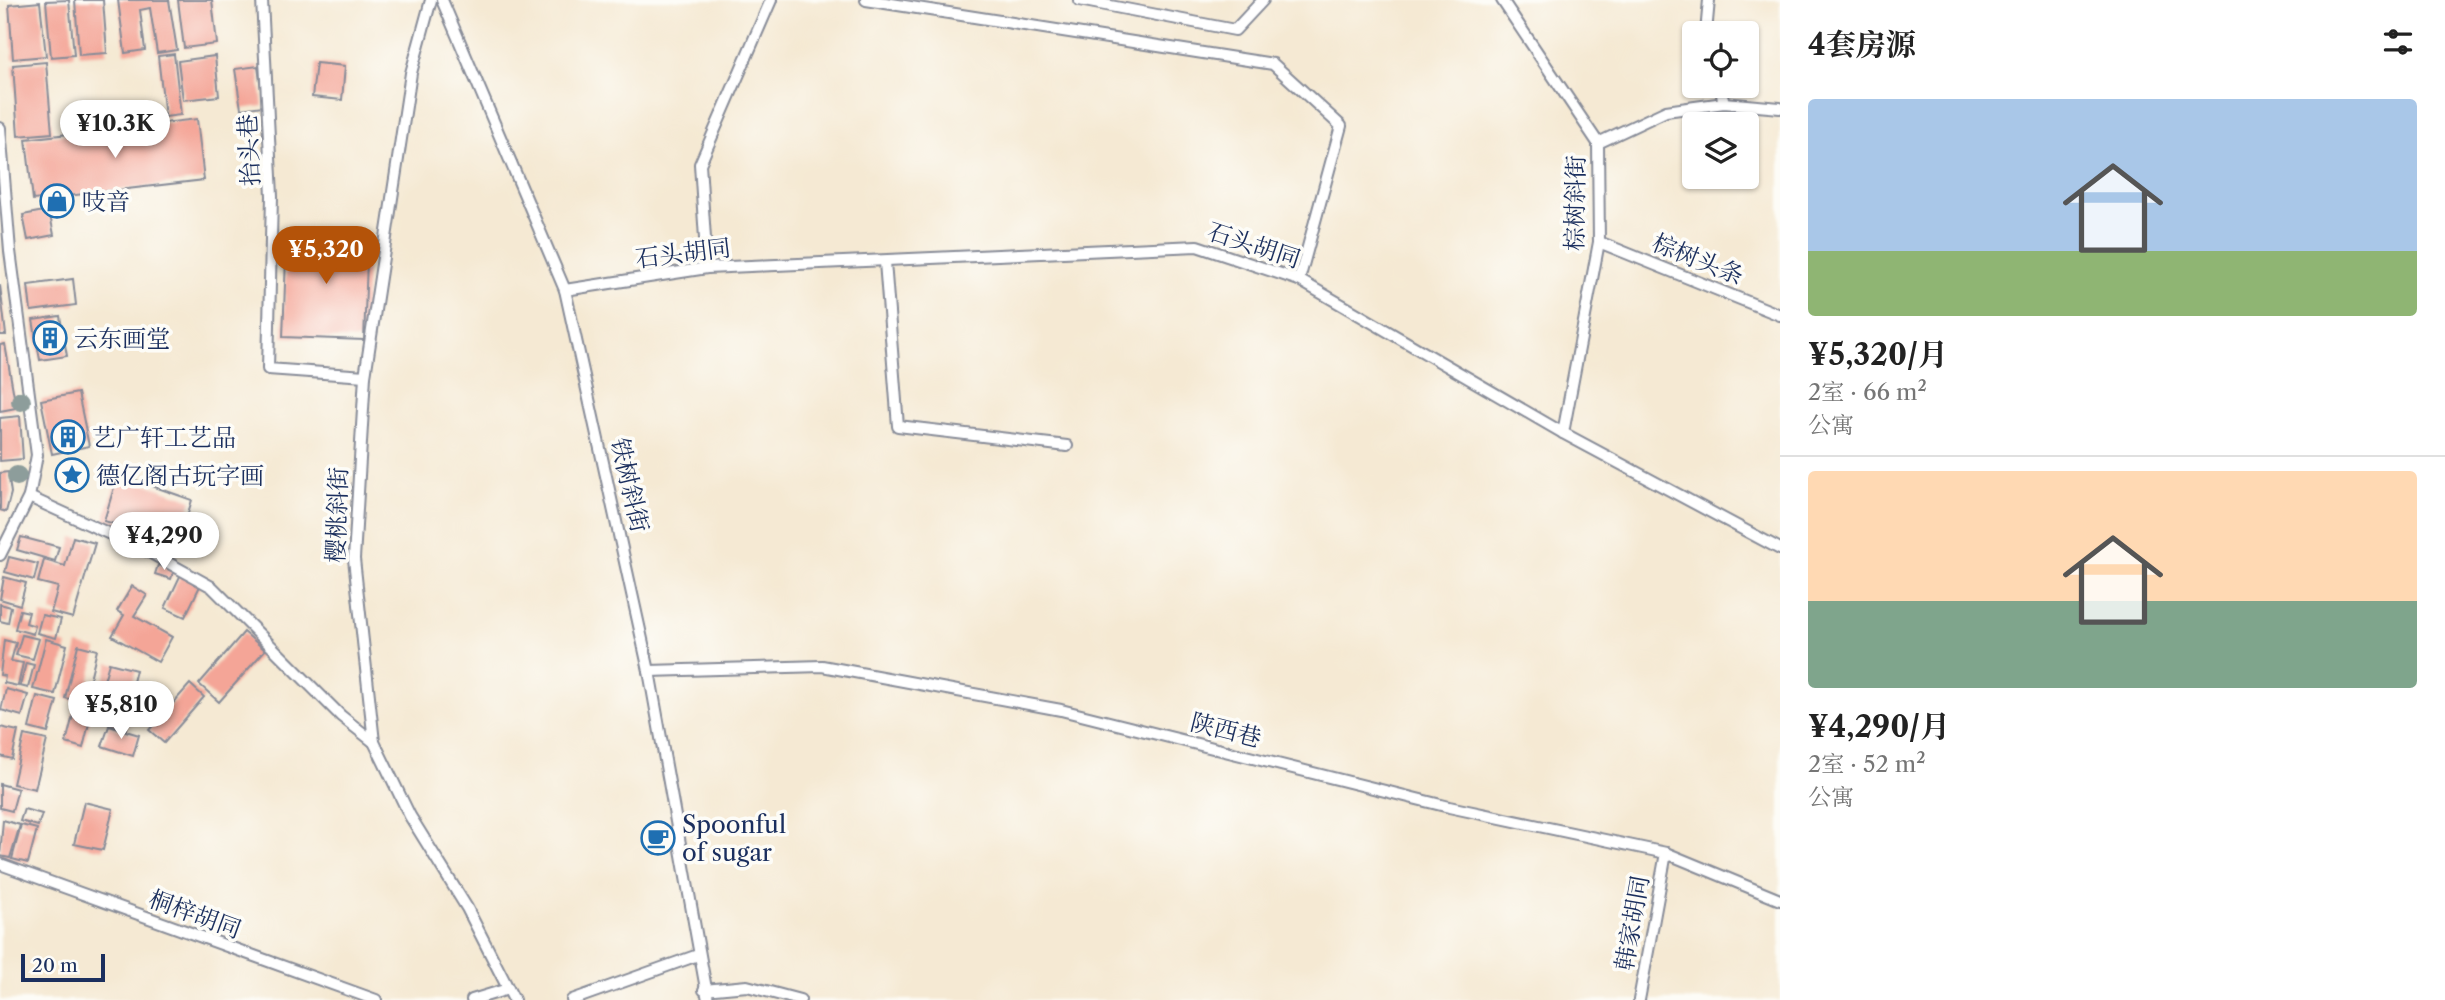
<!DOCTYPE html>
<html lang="zh">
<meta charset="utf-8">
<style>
:root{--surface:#fff;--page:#f2f2f2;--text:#222;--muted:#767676;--line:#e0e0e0;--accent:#b45309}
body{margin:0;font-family:"Libre Caslon Text","Noto Serif SC",serif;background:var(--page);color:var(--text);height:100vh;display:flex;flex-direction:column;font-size:26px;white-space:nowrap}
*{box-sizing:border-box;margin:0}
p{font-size:23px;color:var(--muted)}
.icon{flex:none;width:38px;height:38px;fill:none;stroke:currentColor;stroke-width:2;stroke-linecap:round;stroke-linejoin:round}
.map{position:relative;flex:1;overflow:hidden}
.panel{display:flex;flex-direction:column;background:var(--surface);width:665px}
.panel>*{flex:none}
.fabs{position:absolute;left:1682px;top:21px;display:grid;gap:14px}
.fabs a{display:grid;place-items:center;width:77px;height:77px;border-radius:7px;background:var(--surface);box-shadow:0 2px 5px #0004;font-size:35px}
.scale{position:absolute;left:21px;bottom:18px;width:84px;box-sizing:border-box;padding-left:7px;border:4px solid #1b2f5e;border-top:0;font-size:19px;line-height:24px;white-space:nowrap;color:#1b2f5e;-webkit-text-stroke:5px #fdfcf7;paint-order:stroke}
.price{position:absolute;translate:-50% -60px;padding:0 16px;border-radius:24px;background:#fff;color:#222;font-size:23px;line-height:46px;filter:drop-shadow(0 2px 4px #0008)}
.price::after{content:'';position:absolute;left:50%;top:42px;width:21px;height:16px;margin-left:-10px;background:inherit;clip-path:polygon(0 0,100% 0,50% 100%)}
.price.current{background:var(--accent);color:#fff}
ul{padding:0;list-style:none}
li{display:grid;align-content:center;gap:14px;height:371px;padding:0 28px}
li+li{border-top:2px solid var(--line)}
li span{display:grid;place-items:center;height:217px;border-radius:7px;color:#555}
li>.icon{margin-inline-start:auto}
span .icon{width:126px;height:126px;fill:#fffc;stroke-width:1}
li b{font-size:30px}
h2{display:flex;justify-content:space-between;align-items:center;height:84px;padding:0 28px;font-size:30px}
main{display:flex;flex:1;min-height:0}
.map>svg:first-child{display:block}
.building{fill:#f4a597}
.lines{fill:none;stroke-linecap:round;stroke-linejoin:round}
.lane-casing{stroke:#888c98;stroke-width:14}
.lane{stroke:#fff;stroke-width:10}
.tree{fill:#8d9d9b}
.labels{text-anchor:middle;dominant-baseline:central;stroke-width:7;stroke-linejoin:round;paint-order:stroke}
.street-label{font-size:24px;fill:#1b2f5e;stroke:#fdfcf7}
.poi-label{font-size:24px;fill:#1b2f5e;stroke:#fdfcf7;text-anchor:start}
</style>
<main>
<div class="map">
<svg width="1780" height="1000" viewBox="0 0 1780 1000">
<rect width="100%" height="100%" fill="#fdfcf7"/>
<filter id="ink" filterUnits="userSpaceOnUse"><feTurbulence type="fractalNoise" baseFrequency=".0143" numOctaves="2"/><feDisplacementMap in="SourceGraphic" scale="14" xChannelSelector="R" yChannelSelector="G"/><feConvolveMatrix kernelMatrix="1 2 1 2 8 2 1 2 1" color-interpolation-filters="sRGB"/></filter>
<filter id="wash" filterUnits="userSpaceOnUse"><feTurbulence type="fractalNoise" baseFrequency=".00686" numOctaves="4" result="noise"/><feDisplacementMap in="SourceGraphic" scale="28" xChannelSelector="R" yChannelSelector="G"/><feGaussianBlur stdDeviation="1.57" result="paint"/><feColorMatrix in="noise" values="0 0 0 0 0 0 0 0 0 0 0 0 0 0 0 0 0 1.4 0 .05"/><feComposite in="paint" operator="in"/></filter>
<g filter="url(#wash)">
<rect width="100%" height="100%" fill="#f5e9d3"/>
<g id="blocks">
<g class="building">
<path d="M69 0 74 55 51 57 46 1Z"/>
<path d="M75 0H103L107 53 79 55Z"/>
<path d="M118 0H169L177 50 157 53 150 8 140 10 145 50 125 53Z"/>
<path d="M178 0H212L217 44 184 48Z"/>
<path d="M40 2 46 56 13 59 9 5Z"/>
<path d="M174 54 181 115 165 117 158 56Z"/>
<path d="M215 56 219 96 183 100 178 61Z"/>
<path d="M46 62 52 133 18 136 13 65Z"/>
<path d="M316 63 345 66 342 100 312 97Z"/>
<path d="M258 66 263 106 241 109 235 69Z"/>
<path d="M197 119 204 180 33 200 26 139Z"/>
<path d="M49 210 54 235 28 240 23 215Z"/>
<path d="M287 231 368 234 364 340 283 337Z"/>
<path d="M73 279 76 305 31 311 28 285Z"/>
<path d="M0 285 6 335H0Z"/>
<path d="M60 316 67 356 40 360 33 320Z"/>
<path d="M5 344 16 408 0 411V345Z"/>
<path d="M78 393 89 446 52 454 41 400Z"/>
<path d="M20 416 23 459 0 461V418Z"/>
<path d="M8 472 11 493 6 512 0 510V473Z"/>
<path d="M118 474 192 500 179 543 104 521Z"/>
<path d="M21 537 59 547 55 561 17 550Z"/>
<path d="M73 537 95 543 73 618 51 612 58 587 38 582 44 560 65 566Z"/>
<path d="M9 557 38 564 34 580 5 572Z"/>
<path d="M158 565 174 570 171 579 155 574Z"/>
<path d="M181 574 201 584 185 617 165 608Z"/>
<path d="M4 577 26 583 20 605 0 599Z"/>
<path d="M132 586 147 595 134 616 172 637 158 662 112 636 124 615 117 611Z"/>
<path d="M0 604 11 607 8 623 0 621Z"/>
<path d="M20 610 29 612 26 623 35 626 33 634 15 629Z"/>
<path d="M42 615 61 619 56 638 37 633Z"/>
<path d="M244 632 265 650 219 702 199 684Z"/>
<path d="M22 635 39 639 33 659 16 655Z"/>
<path d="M46 639 67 645 55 694 33 689Z"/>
<path d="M4 640 16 643 11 661 23 663 18 686 4 683 5 676 0 675Z"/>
<path d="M78 645 97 650 84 703 65 698Z"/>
<path d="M26 663 34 665 28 688 20 686Z"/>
<path d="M109 663 136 670 126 710 98 702Z"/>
<path d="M190 684 204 697 164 743 149 730Z"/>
<path d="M6 689 28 695 22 716 1 710Z"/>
<path d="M37 696 57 701 48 733 29 728Z"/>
<path d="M75 707 92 711 83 748 66 743Z"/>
<path d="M112 716 129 721 126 729 109 724Z"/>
<path d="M109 726 139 735 133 756 102 746Z"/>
<path d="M0 727 18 731 12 759 0 756Z"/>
<path d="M24 735 47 740 35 789 13 784Z"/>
<path d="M0 784 18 789 12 811 0 808Z"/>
<path d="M84 802 113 809 103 850 74 844Z"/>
<path d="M24 809 42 814 38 826 20 821Z"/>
<path d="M3 820 20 825 10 858 0 856Z"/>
<path d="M21 825 37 829 28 863 12 859Z"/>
</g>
</g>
</g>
<g filter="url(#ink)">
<use href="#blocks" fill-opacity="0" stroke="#888c98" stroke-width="2"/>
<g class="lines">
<defs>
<g id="lane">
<path d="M262 0 272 196 268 369 365 376"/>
<path d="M431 0 411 73 365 376 354 559 374 742 410 816 467 908 514 1000"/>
<path d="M442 0 565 290 649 671 708 1000"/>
<path d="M866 0 1273 64 1341 126 1299 280"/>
<path d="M1079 0 1235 30 1263 0"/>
<path d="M1502 0 1598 143 1599 242 1563 433"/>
<path d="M1706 33 1709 0"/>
<path d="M1720 86 1724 103"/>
<path d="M0 128 10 251 37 455 29 497 0 555"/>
<path d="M1598 143 1666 111 1724 103 1780 108"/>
<path d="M1599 242 1780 315"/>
<path d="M885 262 898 426 1067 446"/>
<path d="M707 268 700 164 771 0"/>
<path d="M565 290 707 268 1197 246 1299 280 1563 433 1780 549"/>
<path d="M29 497 147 551 212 587 341 716 374 742"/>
<path d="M649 671 822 666 1061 710 1449 807 1666 853 1780 900"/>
<path d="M0 864 376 1000"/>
<path d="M704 990 747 986 800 1000"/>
<path d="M472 1000 508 989"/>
<path d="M572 1000 698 955"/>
<path d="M1639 1000 1666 853"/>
</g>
</defs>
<use href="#lane" class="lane-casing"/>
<use href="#lane" class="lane"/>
</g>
<g class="tree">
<circle cx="21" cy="401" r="10"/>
<circle cx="17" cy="476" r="10"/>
</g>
</g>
<defs>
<symbol id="shop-ring" viewBox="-11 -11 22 22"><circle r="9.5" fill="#fdfcf7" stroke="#1f6fb2" stroke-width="1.5"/><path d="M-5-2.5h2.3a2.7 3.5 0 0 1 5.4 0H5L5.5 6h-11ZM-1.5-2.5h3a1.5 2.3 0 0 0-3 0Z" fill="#1f6fb2"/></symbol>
<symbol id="building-ring" viewBox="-11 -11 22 22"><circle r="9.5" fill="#fdfcf7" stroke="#1f6fb2" stroke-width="1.5"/><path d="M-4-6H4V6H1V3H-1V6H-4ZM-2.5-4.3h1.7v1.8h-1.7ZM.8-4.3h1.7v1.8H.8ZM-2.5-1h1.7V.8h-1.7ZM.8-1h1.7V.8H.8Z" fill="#1f6fb2"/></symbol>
<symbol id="sight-ring" viewBox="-11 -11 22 22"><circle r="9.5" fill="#fdfcf7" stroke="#1f6fb2" stroke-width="1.5"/><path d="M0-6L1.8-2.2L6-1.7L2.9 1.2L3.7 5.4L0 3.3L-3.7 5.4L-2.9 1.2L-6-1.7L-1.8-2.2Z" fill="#1f6fb2"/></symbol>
<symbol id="cafe-ring" viewBox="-11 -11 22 22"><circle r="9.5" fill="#fdfcf7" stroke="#1f6fb2" stroke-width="1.5"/><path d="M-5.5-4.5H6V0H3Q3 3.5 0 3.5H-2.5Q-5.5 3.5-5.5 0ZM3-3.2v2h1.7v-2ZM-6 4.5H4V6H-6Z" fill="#1f6fb2"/></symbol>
</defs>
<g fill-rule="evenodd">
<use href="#shop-ring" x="38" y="182" width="38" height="38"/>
<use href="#building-ring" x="31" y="319" width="38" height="38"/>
<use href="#building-ring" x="49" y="418" width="38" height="38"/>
<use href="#sight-ring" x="53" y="456" width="38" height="38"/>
<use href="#cafe-ring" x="639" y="819" width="38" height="38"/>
</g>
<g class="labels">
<g class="street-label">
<text transform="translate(249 150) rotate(-93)">抬头巷</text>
<text transform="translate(1575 203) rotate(-89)">棕树斜街</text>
<text transform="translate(1254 245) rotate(18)">石头胡同</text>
<text transform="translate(683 253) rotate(-7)">石头胡同</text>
<text transform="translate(1698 259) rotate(22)">棕树头条</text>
<text transform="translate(630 485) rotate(77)">铁树斜街</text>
<text transform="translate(337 515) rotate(-88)">樱桃斜街</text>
<text transform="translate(1226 730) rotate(14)">陕西巷</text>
<text transform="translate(195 914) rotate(20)">桐梓胡同</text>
<text transform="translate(1632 923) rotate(-80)">韩家胡同</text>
</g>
<g class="poi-label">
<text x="82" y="201">吱音</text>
<text x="74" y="338">云东画堂</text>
<text x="92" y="437">艺广轩工艺品</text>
<text x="96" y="475">德亿阁古玩字画</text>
<text x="682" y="824">Spoonful<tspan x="682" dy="28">of sugar</tspan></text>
</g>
</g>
</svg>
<div class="fabs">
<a><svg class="icon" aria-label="locate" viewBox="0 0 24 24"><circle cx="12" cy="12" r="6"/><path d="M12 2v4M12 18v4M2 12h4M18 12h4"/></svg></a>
<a><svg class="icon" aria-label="layers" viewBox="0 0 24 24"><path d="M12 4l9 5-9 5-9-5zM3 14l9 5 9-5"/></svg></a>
</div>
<div class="scale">20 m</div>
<b class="price" style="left:115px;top:160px">¥10.3K</b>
<b class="price current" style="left:326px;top:286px">¥5,320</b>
<b class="price" style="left:164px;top:572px">¥4,290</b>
<b class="price" style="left:121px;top:741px">¥5,810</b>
</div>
<section class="panel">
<h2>4套房源<svg class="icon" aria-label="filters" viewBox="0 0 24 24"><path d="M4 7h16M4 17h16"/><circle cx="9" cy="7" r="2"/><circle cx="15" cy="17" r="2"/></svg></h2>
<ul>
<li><span style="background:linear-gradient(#a9c7e8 70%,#8fb573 0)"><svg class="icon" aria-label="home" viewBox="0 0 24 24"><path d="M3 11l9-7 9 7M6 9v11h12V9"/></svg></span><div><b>¥5,320/月</b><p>2室 · 66 m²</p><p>公寓</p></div></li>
<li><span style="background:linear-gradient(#ffd9b3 60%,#7fa58c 0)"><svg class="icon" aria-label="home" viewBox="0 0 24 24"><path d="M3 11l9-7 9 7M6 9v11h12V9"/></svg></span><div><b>¥4,290/月</b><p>2室 · 52 m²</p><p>公寓</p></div></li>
</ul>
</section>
</main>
